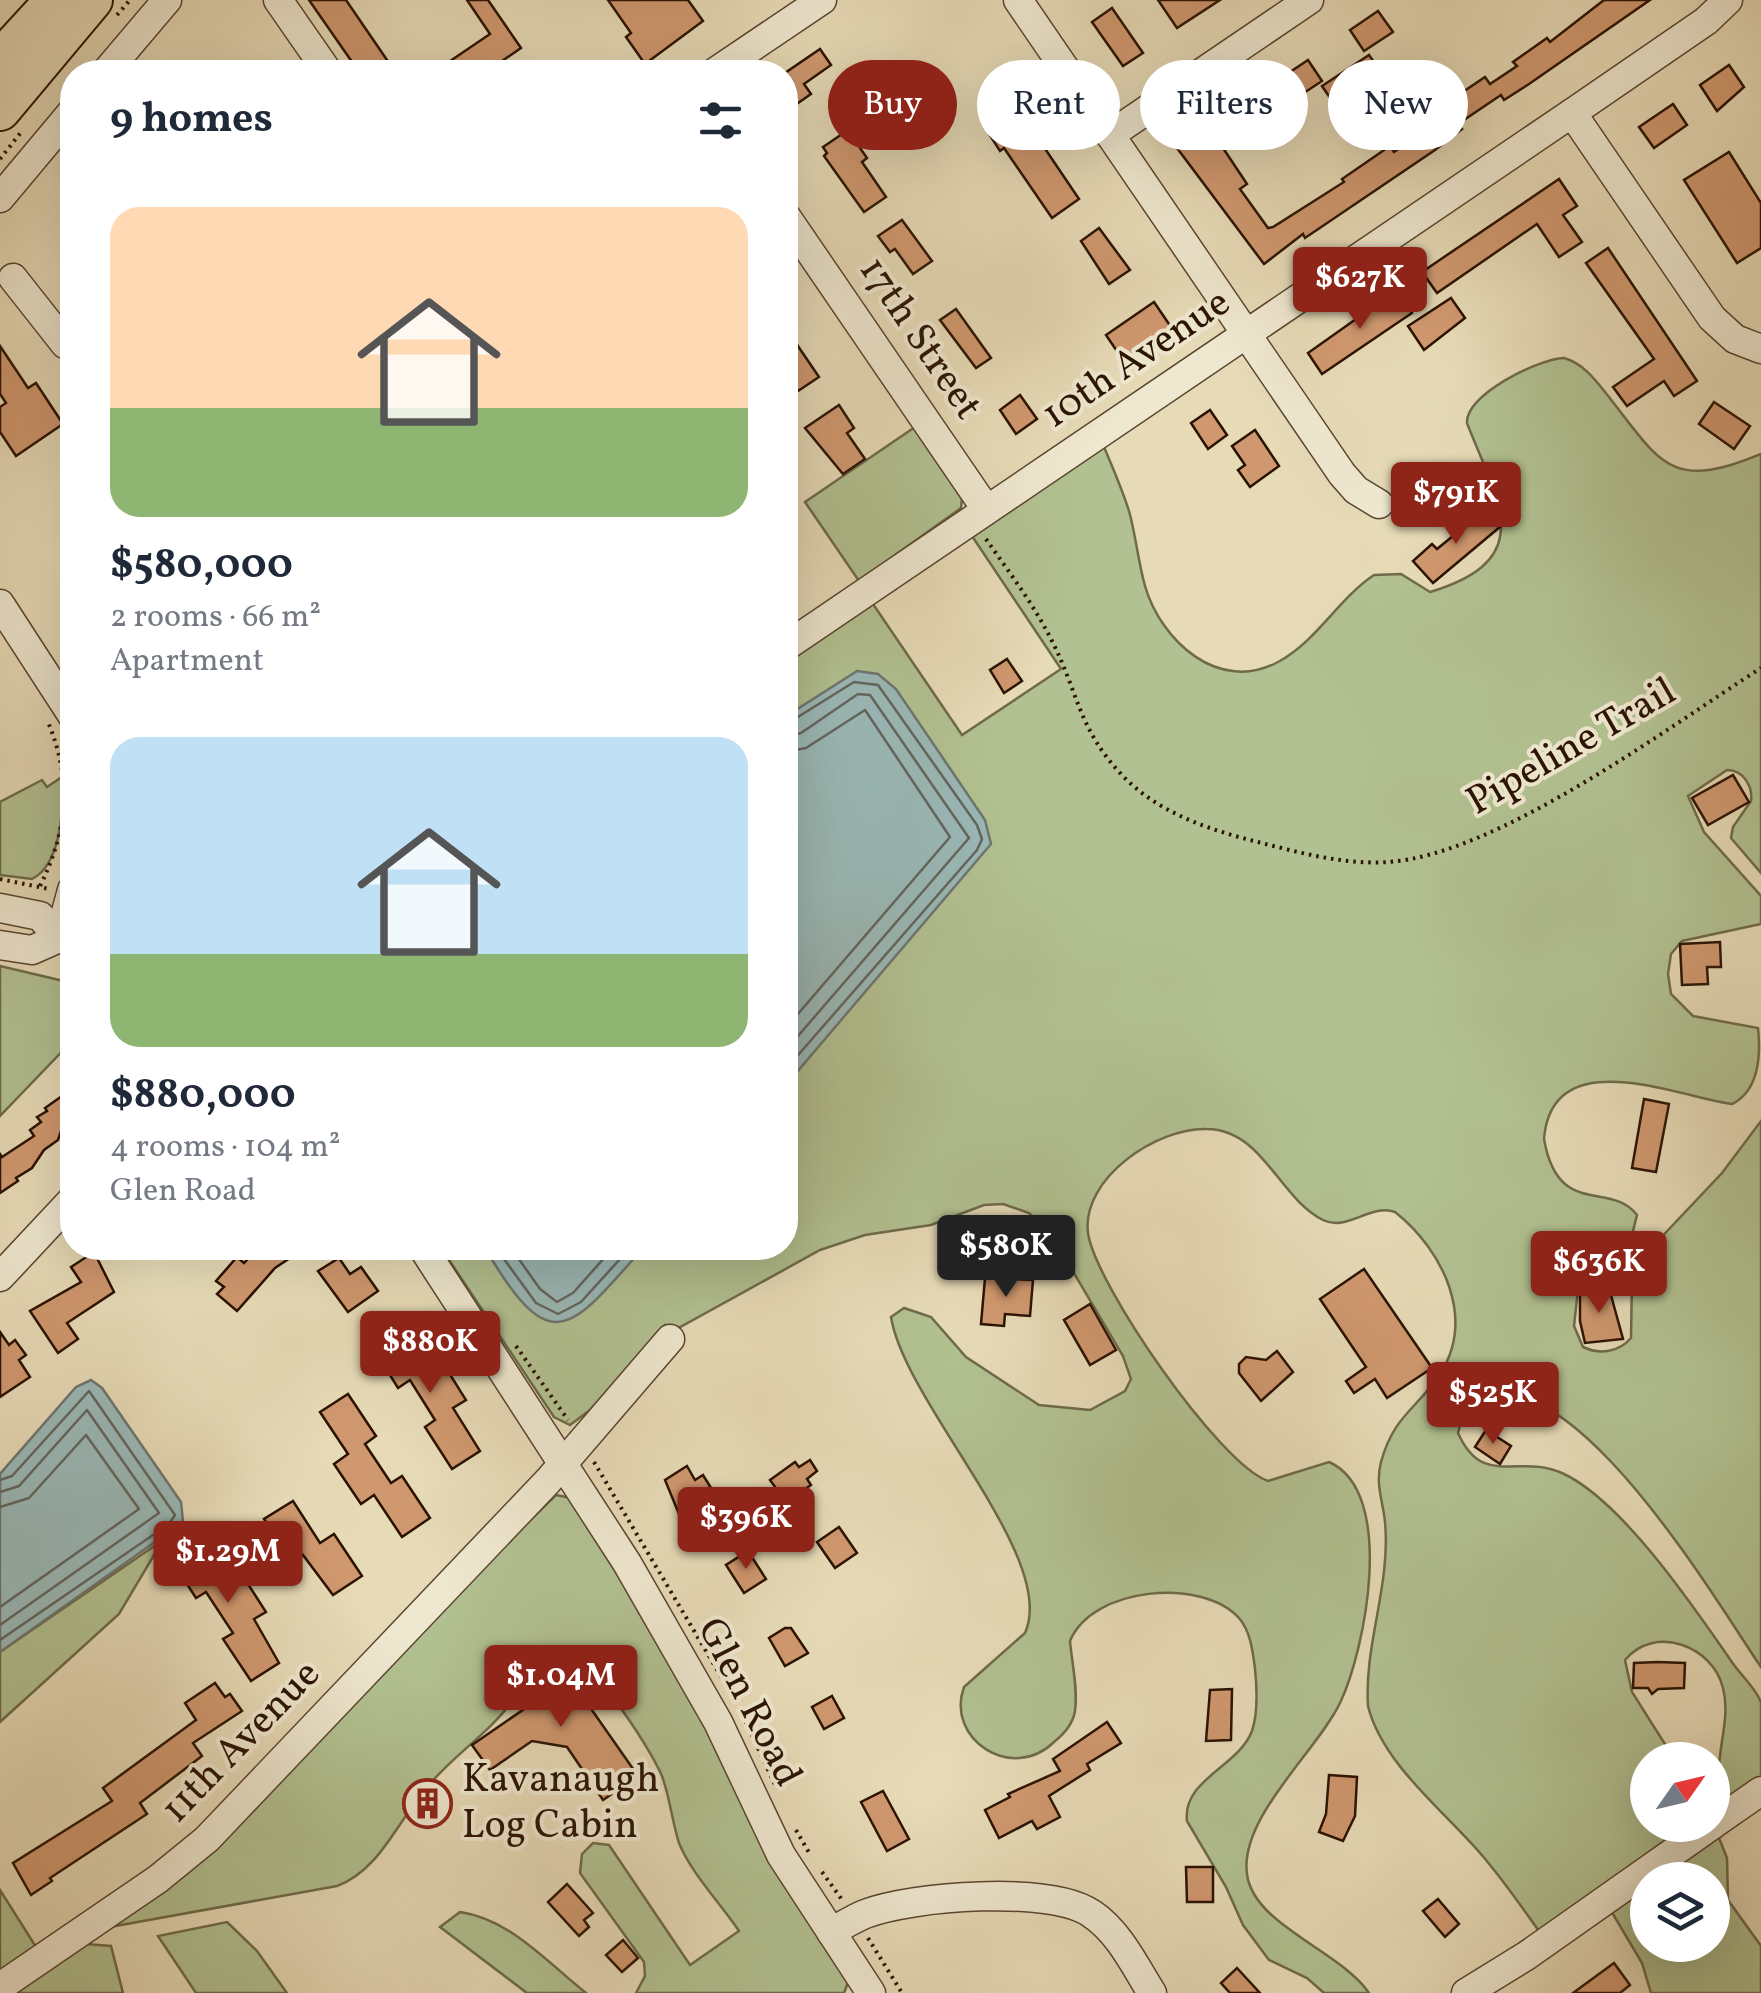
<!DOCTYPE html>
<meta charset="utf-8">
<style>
:root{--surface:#fff;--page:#f6f6f7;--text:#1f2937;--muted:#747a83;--accent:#8f2418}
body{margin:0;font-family:Vollkorn,serif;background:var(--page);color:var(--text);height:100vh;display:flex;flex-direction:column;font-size:38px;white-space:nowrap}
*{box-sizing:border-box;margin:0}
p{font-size:32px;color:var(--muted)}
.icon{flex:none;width:55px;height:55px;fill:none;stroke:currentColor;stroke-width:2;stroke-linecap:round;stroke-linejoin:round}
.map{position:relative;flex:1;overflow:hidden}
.side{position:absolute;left:60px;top:60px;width:738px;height:1200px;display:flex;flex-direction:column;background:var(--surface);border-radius:40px;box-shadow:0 10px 40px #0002}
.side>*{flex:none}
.hud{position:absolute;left:828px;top:60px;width:782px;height:90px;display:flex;gap:20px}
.needle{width:65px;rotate:56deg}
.buttons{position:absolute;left:1630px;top:1742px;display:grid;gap:20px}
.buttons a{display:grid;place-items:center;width:100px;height:100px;border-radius:50%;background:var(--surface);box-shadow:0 10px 40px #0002;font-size:50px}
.price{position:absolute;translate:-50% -85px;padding:0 22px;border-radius:10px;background:var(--accent);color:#fff;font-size:32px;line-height:65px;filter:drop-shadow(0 2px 5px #0008)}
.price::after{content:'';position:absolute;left:50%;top:60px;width:30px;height:22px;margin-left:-15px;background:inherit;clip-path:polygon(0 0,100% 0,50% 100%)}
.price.on{background:#222;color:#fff}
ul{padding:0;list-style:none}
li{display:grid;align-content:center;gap:20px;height:530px;padding:0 50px}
li span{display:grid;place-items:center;height:310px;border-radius:30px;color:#555}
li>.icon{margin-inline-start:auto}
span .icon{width:180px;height:180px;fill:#fffc;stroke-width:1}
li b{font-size:42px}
h2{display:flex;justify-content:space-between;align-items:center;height:120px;padding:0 50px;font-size:42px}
.chip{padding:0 35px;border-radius:45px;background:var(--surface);box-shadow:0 10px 40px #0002;font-size:35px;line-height:90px}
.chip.on{background:var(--accent);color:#fff}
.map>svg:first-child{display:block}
.green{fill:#b2c191;stroke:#6e6a4a;stroke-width:2.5}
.water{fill:#9ab9b8;stroke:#6d7670;stroke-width:2.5}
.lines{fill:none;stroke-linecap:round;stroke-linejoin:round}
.shore{stroke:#62665e;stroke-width:2.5}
.building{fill:#d0986f;stroke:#2a1203;stroke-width:2.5}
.minor-casing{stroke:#594430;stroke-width:31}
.highway-casing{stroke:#2a1203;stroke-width:44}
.path{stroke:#2a1203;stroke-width:4;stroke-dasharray:2.5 5;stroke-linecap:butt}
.minor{stroke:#efe8d0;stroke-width:28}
.highway{stroke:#e7dbb7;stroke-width:40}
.labels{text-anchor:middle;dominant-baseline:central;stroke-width:8;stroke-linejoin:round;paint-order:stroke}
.street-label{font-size:40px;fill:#2a1203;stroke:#efe8d0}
.poi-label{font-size:40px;fill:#2a1203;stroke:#efe8d0;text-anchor:start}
</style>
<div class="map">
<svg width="1761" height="1993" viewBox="0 0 1761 1993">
<rect width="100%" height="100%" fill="#e7dbb7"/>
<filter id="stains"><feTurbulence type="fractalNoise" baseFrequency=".002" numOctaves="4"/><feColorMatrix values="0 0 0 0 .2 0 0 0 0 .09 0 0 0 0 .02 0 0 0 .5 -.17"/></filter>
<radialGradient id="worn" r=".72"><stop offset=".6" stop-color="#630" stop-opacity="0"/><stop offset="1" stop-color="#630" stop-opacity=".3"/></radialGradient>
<g class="green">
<path d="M1564 358C1582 363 1594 378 1605 392 1660 461 1668 493 1761 454V873L1731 838 1733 827 1751 801C1753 786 1743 770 1727 770L1688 796 1704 832 1761 896V924L1682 941 1671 954 1668 974 1671 994 1693 1016 1758 1028C1761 1055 1759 1091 1732 1104 1678 1097 1552 1041 1544 1139 1558 1219 1610 1180 1637 1215L1632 1235 1586 1267 1579 1280 1574 1326 1583 1347C1600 1355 1619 1352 1631 1338L1632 1279 1638 1262 1722 1173 1761 1121V1667C1718 1605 1559 1331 1465 1407L1458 1433C1483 1489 1518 1453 1562 1473 1622 1500 1696 1610 1734 1665 1742 1676 1756 1689 1761 1702 1761 1722 1761 1757 1761 1778L1728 1801 1721 1789C1713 1756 1732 1722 1723 1688 1713 1646 1655 1624 1625 1660L1632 1692 1675 1760H1648V1825H1695L1541 1934C1521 1906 1502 1878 1480 1853 1443 1810 1382 1763 1368 1706 1364 1644 1391 1585 1385 1522 1383 1501 1375 1484 1381 1462 1394 1415 1417 1409 1440 1374 1476 1318 1443 1250 1395 1212 1371 1203 1347 1232 1323 1220 1278 1197 1263 1130 1207 1129 1158 1127 1081 1178 1088 1233 1095 1284 1219 1464 1268 1481L1329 1462C1397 1492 1365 1651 1340 1703 1317 1751 1239 1818 1247 1874 1253 1925 1341 1951 1369 1993H1324L1307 1978 1269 1960 1243 1925 1226 1887 1187 1821C1182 1780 1239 1766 1252 1731 1258 1713 1257 1688 1255 1669 1253 1653 1251 1632 1239 1618 1202 1577 1092 1587 1070 1641 1072 1663 1078 1689 1075 1711 1073 1724 1064 1734 1054 1742 1012 1783 945 1739 964 1687L1025 1633C1059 1558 905 1404 891 1317L904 1308 931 1317 966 1357 1039 1405 1090 1410 1125 1391 1131 1379 1123 1356 1049 1231 1029 1213 1003 1204 984 1205 931 1225 865 1235 820 1250 673 1331 665 1325 590 1410 570 1425 554 1417 441 1248H785V663L873 604 962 735 1061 669 972 536 1104 447C1113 468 1122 489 1129 511 1136 536 1138 561 1145 586 1161 641 1219 694 1278 662 1317 641 1338 599 1374 575L1401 574 1430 592C1540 559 1497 501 1467 423 1465 395 1538 359 1564 358Z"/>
<path d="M915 427 962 498 961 508 859 581 805 502Z"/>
<path d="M62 777C64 805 62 864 32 879L0 875V802L42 780 47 787Z"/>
<path d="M0 966 72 983V1041L0 1116Z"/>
<path d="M556 1495 571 1498 598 1536 849 1980 844 1993H636L645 1976 644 1962 580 1873 582 1854 593 1843 609 1845 690 1965 739 1931C721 1904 691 1873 679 1843 672 1821 670 1798 662 1776 650 1748 583 1640 550 1653 527 1661 526 1682 513 1700 489 1734 449 1758 423 1792 396 1825 378 1871 337 1886L110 1927Z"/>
<path d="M163 1540 119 1614 0 1722V1652Z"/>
<path d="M1717 1833 1727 1858 1728 1900 1761 1946V1993H1651L1642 1963 1610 1909 1647 1882 1648 1945H1712V1880H1650Z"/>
<path d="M0 1890 36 1947 0 1971Z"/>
<path d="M460 1912C510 1919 548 1963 586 1993H527L440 1927Z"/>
<path d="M227 1922 257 1951 287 1993H196L158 1936Z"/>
<path d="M86 1944 111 1946 123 1993H13Z"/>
</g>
<g class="water">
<path d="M857 671 878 674 896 689 985 820 991 844 785 1086V717Z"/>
<path d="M485 1248H643C570 1331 551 1361 485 1248Z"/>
<path d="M91 1380 102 1388 181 1502 183 1522 0 1652V1474L76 1387Z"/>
</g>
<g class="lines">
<g class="shore">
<path d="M785 725 854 682 878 685 977 825 982 839 977 850 785 1070"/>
<path d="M785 737 801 733 858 694 870 695 969 838 785 1051"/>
<path d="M785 752 806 748 865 710 950 837 785 1029"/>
<path d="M496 1248 536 1303 558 1314 581 1302 630 1248"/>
<path d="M511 1248 540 1289 557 1302 573 1293 613 1248"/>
<path d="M0 1480 12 1476 89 1391 175 1515 169 1524 0 1640"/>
<path d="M0 1492 19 1486 87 1410 159 1513 0 1625"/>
<path d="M0 1507 29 1498 86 1435 139 1509 0 1607"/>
</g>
</g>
<g class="building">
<path d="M309 0H346L387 60 369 72H359Z"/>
<path d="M467 0H488L521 48 486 72H434L490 34Z"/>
<path d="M608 0H688L703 21 645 64 626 37 631 33Z"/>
<path d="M1158 0H1220L1177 28Z"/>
<path d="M1604 0H1650L1529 84 1504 100 1501 95 1458 124 1462 129 1435 150 1305 238 1303 234 1264 264 1177 148 1308 60 1322 81 1281 108 1287 117 1258 136 1252 128 1223 148 1247 184 1240 189 1268 228 1273 227 1344 182 1342 179 1390 146 1394 152 1419 134 1416 129 1457 102 1454 98 1485 77 1490 84 1517 66 1513 62 1547 38 1550 42Z"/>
<path d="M1112 8 1143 53 1123 66 1092 22Z"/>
<path d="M1378 11 1393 32 1364 51 1350 30Z"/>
<path d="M820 49 831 65 804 84 811 94 791 108 785 99V73Z"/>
<path d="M1369 55 1382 74 1352 95 1356 100 1342 109 1335 105 1322 86Z"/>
<path d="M1729 65 1744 87 1717 111 1700 85Z"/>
<path d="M854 88 869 109 846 124 832 103Z"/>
<path d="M1004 88 1079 199 1052 218 1004 148 1000 151 989 134 1000 127 983 102Z"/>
<path d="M1673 104 1687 125 1654 148 1639 127Z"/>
<path d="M851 128 863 145 860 148 867 158 862 162 886 197 864 212 824 156 827 153 823 147Z"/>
<path d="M1729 152 1761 203V248L1737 263 1684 180Z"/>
<path d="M1559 179 1577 206 1563 215 1582 242 1559 257 1537 224 1437 293 1422 272Z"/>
<path d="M902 220 932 261 913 274 895 249 890 252 878 236Z"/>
<path d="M1099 228 1130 270 1109 284 1081 241Z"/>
<path d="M1608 248 1697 381 1674 396 1664 381 1627 406 1613 387 1654 359 1586 263Z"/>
<path d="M1397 290 1412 313 1322 374 1308 353Z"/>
<path d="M1451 298 1465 318 1424 350 1408 326Z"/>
<path d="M1154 302 1171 327 1123 360 1106 335Z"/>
<path d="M956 309 991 358 976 368 940 320Z"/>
<path d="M785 327 819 377 798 391 785 371Z"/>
<path d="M0 346 28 388 36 383 63 424 16 456 0 432V407L6 403 0 394Z"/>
<path d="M1020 395 1037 419 1016 434 1000 410Z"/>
<path d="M1714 402 1750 426 1734 449 1699 424Z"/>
<path d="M839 405 854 428 847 433 865 459 843 474 805 428Z"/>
<path d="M1210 410 1227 435 1208 449 1191 423Z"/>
<path d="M1255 430 1279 466 1250 487 1238 470 1245 465 1232 446Z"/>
<path d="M1486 509 1501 526 1433 583 1413 561 1432 544 1437 549Z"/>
<path d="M1007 659 1022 681 1004 693 990 670Z"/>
<path d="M1733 775 1749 802 1708 825 1692 798Z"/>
<path d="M1720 942 1721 967H1707L1708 984 1682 985 1680 944Z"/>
<path d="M72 1089V1123L61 1131 58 1140 44 1150 32 1168 16 1178 18 1181 0 1193V1154L2 1157 34 1136 30 1130 41 1122 37 1117 47 1111 45 1108Z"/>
<path d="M1644 1099 1669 1104 1656 1172 1632 1168Z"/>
<path d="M258 1248H305L275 1268 237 1311 217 1294 224 1287 216 1281 237 1257 244 1263Z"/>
<path d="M94 1252 114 1292 67 1323 78 1339 58 1353 30 1311 81 1282 71 1267Z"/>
<path d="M339 1258 350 1274 361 1267 378 1291 348 1312 318 1271Z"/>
<path d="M1364 1269 1432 1368 1387 1398 1375 1379 1354 1393 1346 1381 1366 1367 1320 1299Z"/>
<path d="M985 1278 1033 1280 1030 1316 1005 1314 1004 1326 981 1324Z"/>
<path d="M1609 1288 1623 1339 1585 1343 1580 1321V1290Z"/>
<path d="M1090 1304 1116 1350 1090 1365 1064 1320Z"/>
<path d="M400 1328 426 1370 441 1360 466 1400 453 1408 480 1451 452 1469 425 1427 435 1420 410 1380 398 1388 372 1346Z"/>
<path d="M0 1332 9 1345 15 1340 26 1355 19 1360 30 1377 0 1397Z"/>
<path d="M1277 1351 1293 1372 1261 1401 1239 1373V1364L1246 1357 1266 1360Z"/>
<path d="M348 1394 376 1436 365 1444 391 1483 402 1476 430 1518 402 1537 374 1495 361 1504 334 1464 348 1454 320 1412Z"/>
<path d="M1486 1430 1511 1446 1500 1464 1475 1447Z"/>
<path d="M810 1460 817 1471 807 1479 811 1485 786 1502 770 1480 795 1462 799 1467Z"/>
<path d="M687 1466 695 1480 703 1475 716 1496 726 1491 743 1518 719 1532 700 1501 679 1514 665 1480Z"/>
<path d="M293 1501 320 1543 334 1534 362 1576 333 1595 303 1555 292 1562 264 1519Z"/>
<path d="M839 1527 857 1553 835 1568 817 1542Z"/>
<path d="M197 1537 228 1577 239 1570 266 1612 254 1619 279 1663 251 1681 223 1639 233 1633 206 1592 196 1598 169 1556Z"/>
<path d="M748 1551 766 1579 744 1593 726 1565Z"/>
<path d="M785 1628H791L808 1653 785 1666 769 1638Z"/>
<path d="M553 1660 562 1673 575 1663 590 1685 580 1693 638 1776 603 1800 567 1747 532 1741 490 1770 472 1745 527 1707 523 1700 531 1695V1675Z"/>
<path d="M1658 1662 1685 1663 1684 1688 1658 1689 1652 1694 1648 1688H1633L1634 1663Z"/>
<path d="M215 1683 225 1697 230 1694 242 1711 193 1743 202 1756 140 1803 147 1814 50 1878 52 1881 31 1895 13 1863 112 1801 103 1788 196 1720 185 1703Z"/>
<path d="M1232 1689 1231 1740 1206 1741 1210 1690Z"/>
<path d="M832 1696 844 1718 824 1729 812 1707Z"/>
<path d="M1107 1722 1121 1743 1087 1764 1090 1770 1049 1796 1060 1817 1037 1829 1032 1821 999 1838 985 1810 1010 1797 1008 1794 1060 1771 1053 1759Z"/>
<path d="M1329 1775 1357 1777 1355 1816 1343 1841 1319 1832 1326 1814Z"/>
<path d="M883 1791 909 1839 887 1851 861 1802Z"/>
<path d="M1186 1867H1213V1902H1187Z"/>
<path d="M567 1884 593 1913 584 1920 589 1927 579 1936 548 1902Z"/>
<path d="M1438 1899 1459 1924 1445 1937 1423 1911Z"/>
<path d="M623 1940 638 1958 622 1972 606 1955Z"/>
<path d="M1614 1963 1630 1985 1620 1993H1573Z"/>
<path d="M1237 1968 1260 1993H1230L1221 1983Z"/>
</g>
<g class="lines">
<defs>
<g id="minor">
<path d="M278 0 328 72"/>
<path d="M1018 0 1342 474 1356 490 1379 504"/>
<path d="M106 72 167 0"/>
<path d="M715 72 822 0"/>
<path d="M1572 113 1712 318 1735 339 1761 349"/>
<path d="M1110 135 1309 0"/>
<path d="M0 198 72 112"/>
<path d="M785 215 986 509"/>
<path d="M13 278 65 344"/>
<path d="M0 604 72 715"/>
<path d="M785 647 1572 113 1706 21 1728 0"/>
<path d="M0 908 40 916 59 938 71 942"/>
<path d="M0 945 32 950 59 938 72 890"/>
<path d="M423 1248 627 1563 718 1722 781 1855 871 1993"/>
<path d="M0 1277 72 1200"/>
<path d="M1712 1825 1761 1791"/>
<path d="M831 1932C842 1926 853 1919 865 1914 911 1896 1051 1885 1092 1914 1119 1932 1135 1966 1152 1993"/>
<path d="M0 1987 158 1879 207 1839 548 1481 670 1339"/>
<path d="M1466 1993 1526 1956 1712 1825"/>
</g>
<g id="highway">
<path d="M0 61 56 0"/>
<path d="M0 110 92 0"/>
</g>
</defs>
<use href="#minor" class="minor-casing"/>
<use href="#highway" class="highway-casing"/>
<g class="path">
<path d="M117 15 130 0"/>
<path d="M0 159 22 131"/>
<path d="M986 539C1009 572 1034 605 1052 641 1078 692 1078 728 1121 774 1155 811 1206 829 1254 841 1297 852 1343 865 1388 862 1497 855 1667 728 1761 668"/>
<path d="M0 879 49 889"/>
<path d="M40 886C68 830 72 780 48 722"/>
<path d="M516 1346 568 1420"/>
<path d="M594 1462 738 1705 777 1789"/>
<path d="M796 1830 811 1856"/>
<path d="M822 1872 843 1901"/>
<path d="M868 1938 902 1993"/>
</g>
<use href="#minor" class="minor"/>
<use href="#highway" class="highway"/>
</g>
<defs>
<symbol id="building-ring" viewBox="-11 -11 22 22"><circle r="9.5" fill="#efe8d0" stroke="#8f2418" stroke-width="1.5"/><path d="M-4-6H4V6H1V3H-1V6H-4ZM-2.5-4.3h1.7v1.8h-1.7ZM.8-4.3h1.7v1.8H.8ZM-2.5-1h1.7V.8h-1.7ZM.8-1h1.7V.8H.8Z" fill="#8f2418"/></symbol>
</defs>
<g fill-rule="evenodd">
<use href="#building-ring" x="400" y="1776" width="55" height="55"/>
</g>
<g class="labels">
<g class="street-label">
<text transform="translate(919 339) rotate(56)">17th Street</text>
<text transform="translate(1137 360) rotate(-34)">10th Avenue</text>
<text transform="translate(1572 748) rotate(-30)">Pipeline Trail</text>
<text transform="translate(748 1703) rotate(63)">Glen Road</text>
<text transform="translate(242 1743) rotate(-46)">11th Avenue</text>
</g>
<g class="poi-label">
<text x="462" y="1781">Kavanaugh<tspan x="462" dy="46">Log Cabin</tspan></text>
</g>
</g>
<rect width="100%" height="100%" filter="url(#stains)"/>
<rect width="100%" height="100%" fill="url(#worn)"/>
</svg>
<div class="buttons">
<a><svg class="needle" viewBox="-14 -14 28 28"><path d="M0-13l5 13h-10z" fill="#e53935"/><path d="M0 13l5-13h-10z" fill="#747a83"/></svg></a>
<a><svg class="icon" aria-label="layers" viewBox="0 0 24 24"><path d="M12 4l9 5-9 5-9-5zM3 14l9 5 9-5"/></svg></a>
</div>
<b class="price" style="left:1360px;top:332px">$627K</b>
<b class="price" style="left:1456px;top:547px">$791K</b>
<b class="price on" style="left:1006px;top:1300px">$580K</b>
<b class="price" style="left:1599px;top:1316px">$636K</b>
<b class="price" style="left:430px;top:1396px">$880K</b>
<b class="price" style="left:1493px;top:1447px">$525K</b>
<b class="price" style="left:746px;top:1572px">$396K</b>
<b class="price" style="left:228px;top:1606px">$1.29M</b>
<b class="price" style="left:561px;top:1730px">$1.04M</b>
<div class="hud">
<a class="chip on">Buy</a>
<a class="chip">Rent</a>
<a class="chip">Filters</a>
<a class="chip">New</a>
</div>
<section class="side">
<h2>9 homes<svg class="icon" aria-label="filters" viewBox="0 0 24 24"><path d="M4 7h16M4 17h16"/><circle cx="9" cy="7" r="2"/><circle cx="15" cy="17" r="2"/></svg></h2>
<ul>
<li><span style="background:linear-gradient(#ffd9b3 65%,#8fb573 0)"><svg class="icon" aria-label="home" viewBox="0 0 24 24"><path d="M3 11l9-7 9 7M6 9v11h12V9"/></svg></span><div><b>$580,000</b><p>2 rooms · 66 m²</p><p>Apartment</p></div></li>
<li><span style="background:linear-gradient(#bfe0f5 70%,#8fb573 0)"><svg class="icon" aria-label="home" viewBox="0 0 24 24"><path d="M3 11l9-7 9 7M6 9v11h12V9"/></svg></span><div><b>$880,000</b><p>4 rooms · 104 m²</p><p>Glen Road</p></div></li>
</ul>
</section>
</div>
